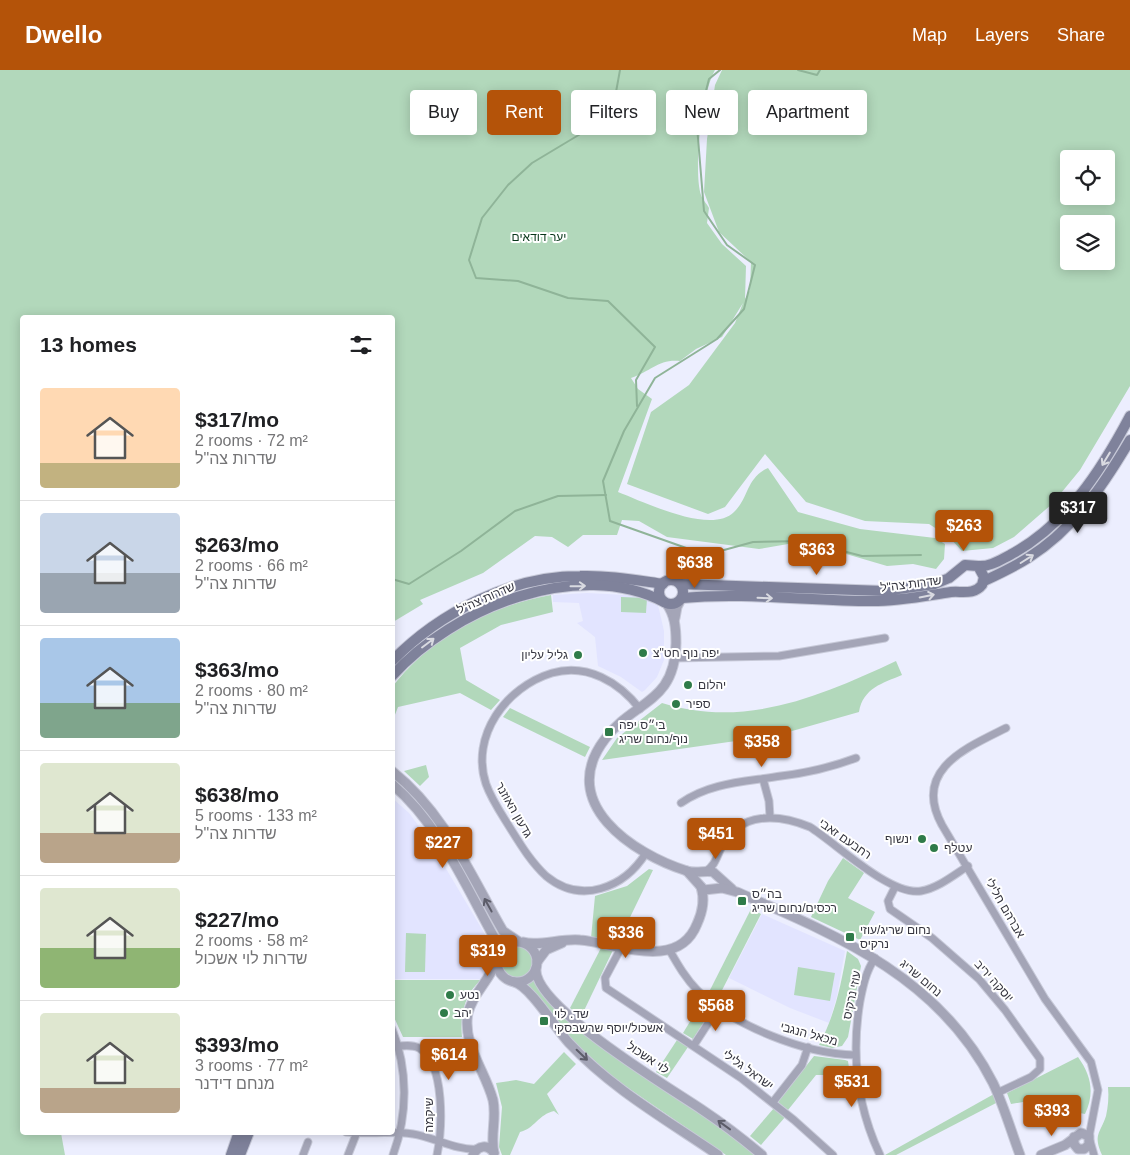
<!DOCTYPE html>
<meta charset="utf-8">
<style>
:root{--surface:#fff;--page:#f6f6f6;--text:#202124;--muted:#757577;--line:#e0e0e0;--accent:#b45309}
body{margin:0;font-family:Arial,"Noto Sans Hebrew",sans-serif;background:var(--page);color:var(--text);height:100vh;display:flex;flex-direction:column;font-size:19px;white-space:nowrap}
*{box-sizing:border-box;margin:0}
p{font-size:16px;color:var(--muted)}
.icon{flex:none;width:28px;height:28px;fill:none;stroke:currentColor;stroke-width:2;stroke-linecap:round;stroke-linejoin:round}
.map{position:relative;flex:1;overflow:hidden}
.sheet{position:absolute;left:20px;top:245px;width:375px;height:820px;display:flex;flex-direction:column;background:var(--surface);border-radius:5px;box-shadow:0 2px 12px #0003}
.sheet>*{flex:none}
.banner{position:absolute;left:410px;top:20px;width:475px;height:45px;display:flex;gap:10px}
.buttons{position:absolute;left:1060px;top:80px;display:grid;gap:10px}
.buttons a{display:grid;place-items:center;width:55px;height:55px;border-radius:5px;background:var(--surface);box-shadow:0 2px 12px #0003;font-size:25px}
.price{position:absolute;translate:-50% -42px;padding:0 11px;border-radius:5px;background:var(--accent);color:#fff;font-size:16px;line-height:32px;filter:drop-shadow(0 1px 2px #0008)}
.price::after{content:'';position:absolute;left:50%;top:30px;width:15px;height:11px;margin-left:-8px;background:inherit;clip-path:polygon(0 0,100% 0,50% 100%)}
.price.selected{background:#222;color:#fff}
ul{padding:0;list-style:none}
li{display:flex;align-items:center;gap:15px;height:125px;padding:0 20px}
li+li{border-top:1px solid var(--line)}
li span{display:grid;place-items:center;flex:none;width:140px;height:100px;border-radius:5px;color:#555}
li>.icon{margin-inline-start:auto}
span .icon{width:60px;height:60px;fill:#fffc;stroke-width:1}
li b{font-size:21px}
h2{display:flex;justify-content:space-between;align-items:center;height:60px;padding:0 20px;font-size:21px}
.tag{padding:0 18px;border-radius:5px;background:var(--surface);box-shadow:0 2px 12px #0003;font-size:18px;line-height:45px}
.tag.selected{background:var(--accent);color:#fff}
header{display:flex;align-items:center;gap:30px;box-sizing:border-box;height:70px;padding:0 25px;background:var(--accent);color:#fff}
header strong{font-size:24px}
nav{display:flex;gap:28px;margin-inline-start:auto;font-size:18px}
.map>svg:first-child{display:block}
.built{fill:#e2e4ff}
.green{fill:#b2d8bb;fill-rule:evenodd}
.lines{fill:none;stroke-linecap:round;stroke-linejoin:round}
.stream{stroke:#8fb498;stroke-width:2}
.minor-casing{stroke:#c7c9d8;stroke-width:9}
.tertiary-casing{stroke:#c7c9d8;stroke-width:11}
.secondary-casing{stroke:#c7c9d8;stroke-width:12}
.minor{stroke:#a4a5b7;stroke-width:7}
.tertiary{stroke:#a4a5b7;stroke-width:9}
.secondary{stroke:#7f829b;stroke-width:10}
.oneway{stroke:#d9dae1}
.oneway2{stroke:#5c5c69}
.poi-dot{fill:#2f7b49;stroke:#fff;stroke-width:2}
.labels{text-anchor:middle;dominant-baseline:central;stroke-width:4;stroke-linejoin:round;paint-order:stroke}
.park-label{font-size:12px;fill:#08361a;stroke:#fff}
.street-label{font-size:12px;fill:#35353f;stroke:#fff}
.poi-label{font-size:12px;fill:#35353f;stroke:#fff;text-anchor:start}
</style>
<header>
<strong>Dwello</strong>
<nav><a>Map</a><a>Layers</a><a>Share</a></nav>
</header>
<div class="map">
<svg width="1130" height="1085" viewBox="0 0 1130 1085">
<rect width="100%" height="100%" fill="#eceefe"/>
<g class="built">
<path d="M587 523 645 526 658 535 664 561V590L657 607 645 620 642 622 621 607 598 596 595 567 577 553 583 551 579 533 553 532V525Z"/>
<path d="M392 728 409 743 429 770 489 871 493 880 492 886 488 900 481 909H393Z"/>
<path d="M762 844 845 881 837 926 829 953 790 938 729 908Z"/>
</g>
<g class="green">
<path d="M0 0H715C702 22 693 100 701 125 702 129 707 134 709 138L707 153 722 174 746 196 745 229 750 220 751 192 719 162 704 122 707 69 715 15 722 0H1130V316L1080 400 1052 434 1014 467 993 478 962 481 948 466 929 454 865 451 806 432 765 384 725 437 708 444 627 414 651 342 689 315 735 253 743 233 722 267 696 279 680 291C658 289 652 301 631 308L638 319 652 329 618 422C644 432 711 465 734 442 749 428 746 408 768 398L798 442 860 459 935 468 945 474 944 489 936 499 913 494 887 496 812 474H788L759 479 667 467 639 451 622 450 617 465H583L568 477 552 467 535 466 483 503 420 530 423 534 393 552 392 248H22V1062L61 1063 65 1085H0ZM1069 89H1106V126H1069ZM1069 154H1106V191H1069Z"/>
<path d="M551 525 553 542 501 555 460 578 466 610 500 630 491 640 460 623 398 637 393 650V616C433 565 487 537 551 525Z"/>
<path d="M621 527 647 528 646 543 621 542Z"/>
<path d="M896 591 902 605C883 613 863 618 859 642L778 665 602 690 617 668 662 633C745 659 821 626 896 591Z"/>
<path d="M510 638 590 677 585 687 503 647Z"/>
<path d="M426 695 429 707 420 716 404 701Z"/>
<path d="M843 788 864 803 848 828 875 842 860 870 811 847 828 811Z"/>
<path d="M649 799 653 800 618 872 591 868 595 826 627 816Z"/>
<path d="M751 839 761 844 717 930 708 924Z"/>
<path d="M406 863 426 864 425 902H405Z"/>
<circle cx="517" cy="892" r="17"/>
<path d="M601 878 613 880 581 947 570 938Z"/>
<path d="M847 881 858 889 861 896 848 967 842 976 832 978 819 975C835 945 841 915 847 881Z"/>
<path d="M798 897 835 903 830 931 794 925Z"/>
<path d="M534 908 537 914 555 935 757 1085H726L615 1009 574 972 526 915Z"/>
<path d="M393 910H481C464 925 460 945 462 967H403L393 945Z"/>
<path d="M702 932 712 939 693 969 683 963Z"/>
<path d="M677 970 688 977 667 1008 656 1002Z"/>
<path d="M564 982 576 994 547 1024 559 1045 554 1041C539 1044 534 1059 520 1062L510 1085H502L499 1077 502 1037 496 1013 516 1010 534 1014Z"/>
<path d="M814 986 845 990 848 991 850 1005H816L788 1040 778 1032Z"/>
<path d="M1078 987C1091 1005 1095 1023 1085 1044L1023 1032 1011 1034 1007 1023Z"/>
<path d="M1108 1017H1130V1085H1102C1093 1064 1100 1064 1106 1046 1108 1037 1109 1027 1108 1017Z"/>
<path d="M994 1024 998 1032 896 1085H885Z"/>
<path d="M774 1038 786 1046 761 1075 750 1066Z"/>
</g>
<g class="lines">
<g class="stream">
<path d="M620 0 616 22 592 57 532 93 508 115 482 148 469 190 476 208 518 211 568 228 608 231 655 277 636 310 637 336"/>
<path d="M720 0 709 9 697 56 704 141 727 175 755 195 744 239 717 269 655 308 624 361 603 411 610 451 706 485 753 472 804 471 862 486 921 485"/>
<path d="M798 0 817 5 820 0"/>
<path d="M392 509 409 514 461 481 515 441 558 426 606 425"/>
</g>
<defs>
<g id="minor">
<path d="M674 588 779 586 885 568"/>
<path d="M640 639C619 612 587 593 552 603 506 617 470 666 486 714 492 731 503 746 512 761 522 777 532 793 546 806 581 835 624 818 646 783"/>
<path d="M1006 658C966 678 912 700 942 755L1045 929 1091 992 1098 1020 1089 1067"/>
<path d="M763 709 769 731 770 747"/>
<path d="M681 733C711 712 746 712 781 706 806 703 832 697 856 688"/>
<path d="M706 801C715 796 717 786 722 776 740 741 779 744 810 757 837 774 890 826 921 821 938 818 954 805 968 796"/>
<path d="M895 817 888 831 890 839 932 868 979 909 1005 940 1040 989V999L1031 1007 997 1023"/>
<path d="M622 876 605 908 606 918 741 1008 794 1050 833 1085"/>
<path d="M670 881C678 895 686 909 698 921 734 956 805 984 855 985"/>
<path d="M875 888C866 901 863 916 860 931 851 985 857 1036 880 1085"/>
<path d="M392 959C408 999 408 1044 393 1085"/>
<path d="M694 975 718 938"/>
<path d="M392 977C401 976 411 974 419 978 446 994 442 1060 437 1085"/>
<path d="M773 1032 802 995 808 977"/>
<path d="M346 1062C368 1064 391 1061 413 1064 433 1067 458 1081 477 1079"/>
<path d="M1090 1071 1094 1085"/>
<path d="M303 1085 308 1072"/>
<path d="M348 1085 357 1062"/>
</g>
<g id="tertiary">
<path d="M666 533C675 545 676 558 676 573 675 634 634 630 605 669 556 733 633 784 687 801 697 804 705 800 713 802L732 819"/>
<path d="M675 548 677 537 681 529"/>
<path d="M392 701C445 743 470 804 503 861L518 871"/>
<path d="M392 714C440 755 465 815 495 869L498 880 497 886"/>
<path d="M687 801 704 820 722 818 737 822C839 866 940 908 993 1013 1004 1036 1011 1061 1020 1085"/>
<circle cx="517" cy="892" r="20"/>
<path d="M523 872C537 877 562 868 580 870 617 873 678 902 697 854 702 843 705 829 701 817"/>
<path d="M537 892 546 880 562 873"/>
<path d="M536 898C532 936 670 1018 701 1039 722 1053 743 1069 762 1085"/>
<path d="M514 912C530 916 556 959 569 973 612 1019 667 1050 718 1085"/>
<path d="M494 1083C490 1065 497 1048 493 1030 485 1000 462 974 468 943 473 922 492 909 496 889"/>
<path d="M473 1085C478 1075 488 1074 494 1083"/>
<path d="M1041 1085 1065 1075 1081 1063 1089 1066V1075L1084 1079H1078L1074 1074V1067"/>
</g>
<g id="secondary">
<path d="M978 496C990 497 1000 490 1010 485 1066 455 1101 401 1130 346"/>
<circle cx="671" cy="522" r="12"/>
<path d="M984 511C999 504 1014 497 1028 488 1074 459 1103 416 1130 370"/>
<path d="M680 514 884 521 935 514 949 508 965 495 978 496 984 507 982 515C974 525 962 521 951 522 924 526 899 531 872 531 809 531 745 522 682 528"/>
<path d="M392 591C440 542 511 506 580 506 608 505 635 510 663 514"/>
<path d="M392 606C453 538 578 487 664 532"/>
<path d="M231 1085 239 1062"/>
<path d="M240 1085 249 1062"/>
</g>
</defs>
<use href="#minor" class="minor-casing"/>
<use href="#tertiary" class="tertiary-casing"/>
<use href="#secondary" class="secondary-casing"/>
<use href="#minor" class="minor"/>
<use href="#tertiary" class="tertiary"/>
<use href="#secondary" class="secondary"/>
</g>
<defs><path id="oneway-shaft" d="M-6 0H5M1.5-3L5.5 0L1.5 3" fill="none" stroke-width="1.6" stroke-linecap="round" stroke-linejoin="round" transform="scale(1.25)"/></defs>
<g class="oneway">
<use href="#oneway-shaft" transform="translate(1106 389) rotate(121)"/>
<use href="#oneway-shaft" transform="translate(1027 489) rotate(-32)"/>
<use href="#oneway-shaft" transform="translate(578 516) rotate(-1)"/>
<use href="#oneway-shaft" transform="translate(927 526) rotate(-11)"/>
<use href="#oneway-shaft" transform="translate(765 528) rotate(2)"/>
<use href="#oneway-shaft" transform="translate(428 573) rotate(-37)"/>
</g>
<g class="oneway2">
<use href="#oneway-shaft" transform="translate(488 835) rotate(-119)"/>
<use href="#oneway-shaft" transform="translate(582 985) rotate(44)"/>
<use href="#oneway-shaft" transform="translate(724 1055) rotate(-144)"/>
</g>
<g class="poi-dot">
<circle cx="643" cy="583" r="5"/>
<circle cx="578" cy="585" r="5"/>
<circle cx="688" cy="615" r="5"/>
<circle cx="676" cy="634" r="5"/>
<rect x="604" y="657" width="10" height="10" rx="2.5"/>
<circle cx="922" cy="769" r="5"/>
<circle cx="934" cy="778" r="5"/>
<rect x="737" y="826" width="10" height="10" rx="2.5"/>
<rect x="845" y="862" width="10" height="10" rx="2.5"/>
<circle cx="450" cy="925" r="5"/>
<circle cx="444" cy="943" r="5"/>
<rect x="539" y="946" width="10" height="10" rx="2.5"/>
</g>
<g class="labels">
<g class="park-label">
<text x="539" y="167">יער דודאים</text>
</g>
<g class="street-label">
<text transform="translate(911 514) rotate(-7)">שדרות צה"ל</text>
<text transform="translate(486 528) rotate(-24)">שדרות צה"ל</text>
<text transform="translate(514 740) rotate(60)">גדעון האוזנר</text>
<text transform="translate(845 769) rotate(35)">רחבעם זאבי</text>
<text transform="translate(1005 838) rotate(60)">אברהם חלילי</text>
<text transform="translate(921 908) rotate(40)">נחום שריג</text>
<text transform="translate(994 911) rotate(48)">יוסקה יריב</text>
<text transform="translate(852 925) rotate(-78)">עוזי נרקיס</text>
<text transform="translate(809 964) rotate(15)">מכאל הנגבי</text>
<text transform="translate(648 988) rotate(34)">לוי אשכול</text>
<text transform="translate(748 1000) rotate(36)">ישראל גלילי</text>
<text transform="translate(429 1045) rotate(-90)">שיקמה</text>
</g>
<g class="poi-label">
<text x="653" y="583">יפה נוף חט"צ</text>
<text x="568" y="585" text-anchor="end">גליל עליון</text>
<text x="698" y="615">יהלום</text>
<text x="686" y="634">ספיר</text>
<text x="619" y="655">בי״ס יפה<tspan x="619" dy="14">נוף/נחום שריג</tspan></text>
<text x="912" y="769" text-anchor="end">ינשוף</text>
<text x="944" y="778">עטלף</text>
<text x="752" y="824">בה״ס<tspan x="752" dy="14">רכסים/נחום שריג</tspan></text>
<text x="860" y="860">נחום שריג/עוזי<tspan x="860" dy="14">נרקיס</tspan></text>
<text x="460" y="925">נטע</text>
<text x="454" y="943">יהב</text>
<text x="554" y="944">שד. לוי<tspan x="554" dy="14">אשכול/יוסף שרשבסקי</tspan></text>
</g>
</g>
</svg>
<div class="buttons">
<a><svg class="icon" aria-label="locate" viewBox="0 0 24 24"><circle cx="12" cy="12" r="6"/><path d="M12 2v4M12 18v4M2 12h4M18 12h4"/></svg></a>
<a><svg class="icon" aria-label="layers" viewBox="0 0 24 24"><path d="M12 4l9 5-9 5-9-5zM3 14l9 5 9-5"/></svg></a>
</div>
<b class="price selected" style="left:1078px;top:464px">$317</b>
<b class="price" style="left:964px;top:482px">$263</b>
<b class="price" style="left:817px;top:506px">$363</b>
<b class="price" style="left:695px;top:519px">$638</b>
<b class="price" style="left:762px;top:698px">$358</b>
<b class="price" style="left:716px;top:790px">$451</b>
<b class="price" style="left:443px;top:799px">$227</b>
<b class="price" style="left:626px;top:889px">$336</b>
<b class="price" style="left:488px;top:907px">$319</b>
<b class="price" style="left:716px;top:962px">$568</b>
<b class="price" style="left:449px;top:1011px">$614</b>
<b class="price" style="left:852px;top:1038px">$531</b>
<b class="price" style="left:1052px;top:1067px">$393</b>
<div class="banner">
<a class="tag">Buy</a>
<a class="tag selected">Rent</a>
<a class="tag">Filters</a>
<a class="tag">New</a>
<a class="tag">Apartment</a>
</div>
<section class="sheet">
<h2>13 homes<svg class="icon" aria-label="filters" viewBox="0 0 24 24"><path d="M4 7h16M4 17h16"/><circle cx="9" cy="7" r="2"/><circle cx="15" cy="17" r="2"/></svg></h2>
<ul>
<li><span style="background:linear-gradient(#ffd9b3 75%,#c2b280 0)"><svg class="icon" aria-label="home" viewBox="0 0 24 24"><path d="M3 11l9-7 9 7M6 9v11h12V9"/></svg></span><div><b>$317/mo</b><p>2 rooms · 72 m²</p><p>שדרות צה&quot;ל</p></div></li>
<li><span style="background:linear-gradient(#c9d6e8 60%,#9aa5b1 0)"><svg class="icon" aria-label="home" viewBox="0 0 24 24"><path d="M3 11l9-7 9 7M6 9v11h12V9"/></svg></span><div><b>$263/mo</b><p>2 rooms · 66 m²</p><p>שדרות צה&quot;ל</p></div></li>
<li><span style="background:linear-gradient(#a9c7e8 65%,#7fa58c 0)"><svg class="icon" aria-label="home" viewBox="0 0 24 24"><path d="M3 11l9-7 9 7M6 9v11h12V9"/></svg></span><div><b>$363/mo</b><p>2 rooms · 80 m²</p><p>שדרות צה&quot;ל</p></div></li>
<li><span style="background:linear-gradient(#dfe7d0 70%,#b9a48a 0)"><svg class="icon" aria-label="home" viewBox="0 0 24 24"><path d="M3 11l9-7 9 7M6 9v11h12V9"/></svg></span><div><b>$638/mo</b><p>5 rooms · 133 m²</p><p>שדרות צה&quot;ל</p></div></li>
<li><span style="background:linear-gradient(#dfe7d0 60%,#8fb573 0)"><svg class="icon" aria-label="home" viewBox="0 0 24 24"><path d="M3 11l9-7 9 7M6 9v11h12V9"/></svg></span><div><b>$227/mo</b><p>2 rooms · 58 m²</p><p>שדרות לוי אשכול</p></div></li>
<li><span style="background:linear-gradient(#dfe7d0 75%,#b9a48a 0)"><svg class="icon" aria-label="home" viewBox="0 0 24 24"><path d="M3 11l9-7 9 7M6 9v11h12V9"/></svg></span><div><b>$393/mo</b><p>3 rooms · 77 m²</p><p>מנחם דידנר</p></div></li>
</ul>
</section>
</div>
